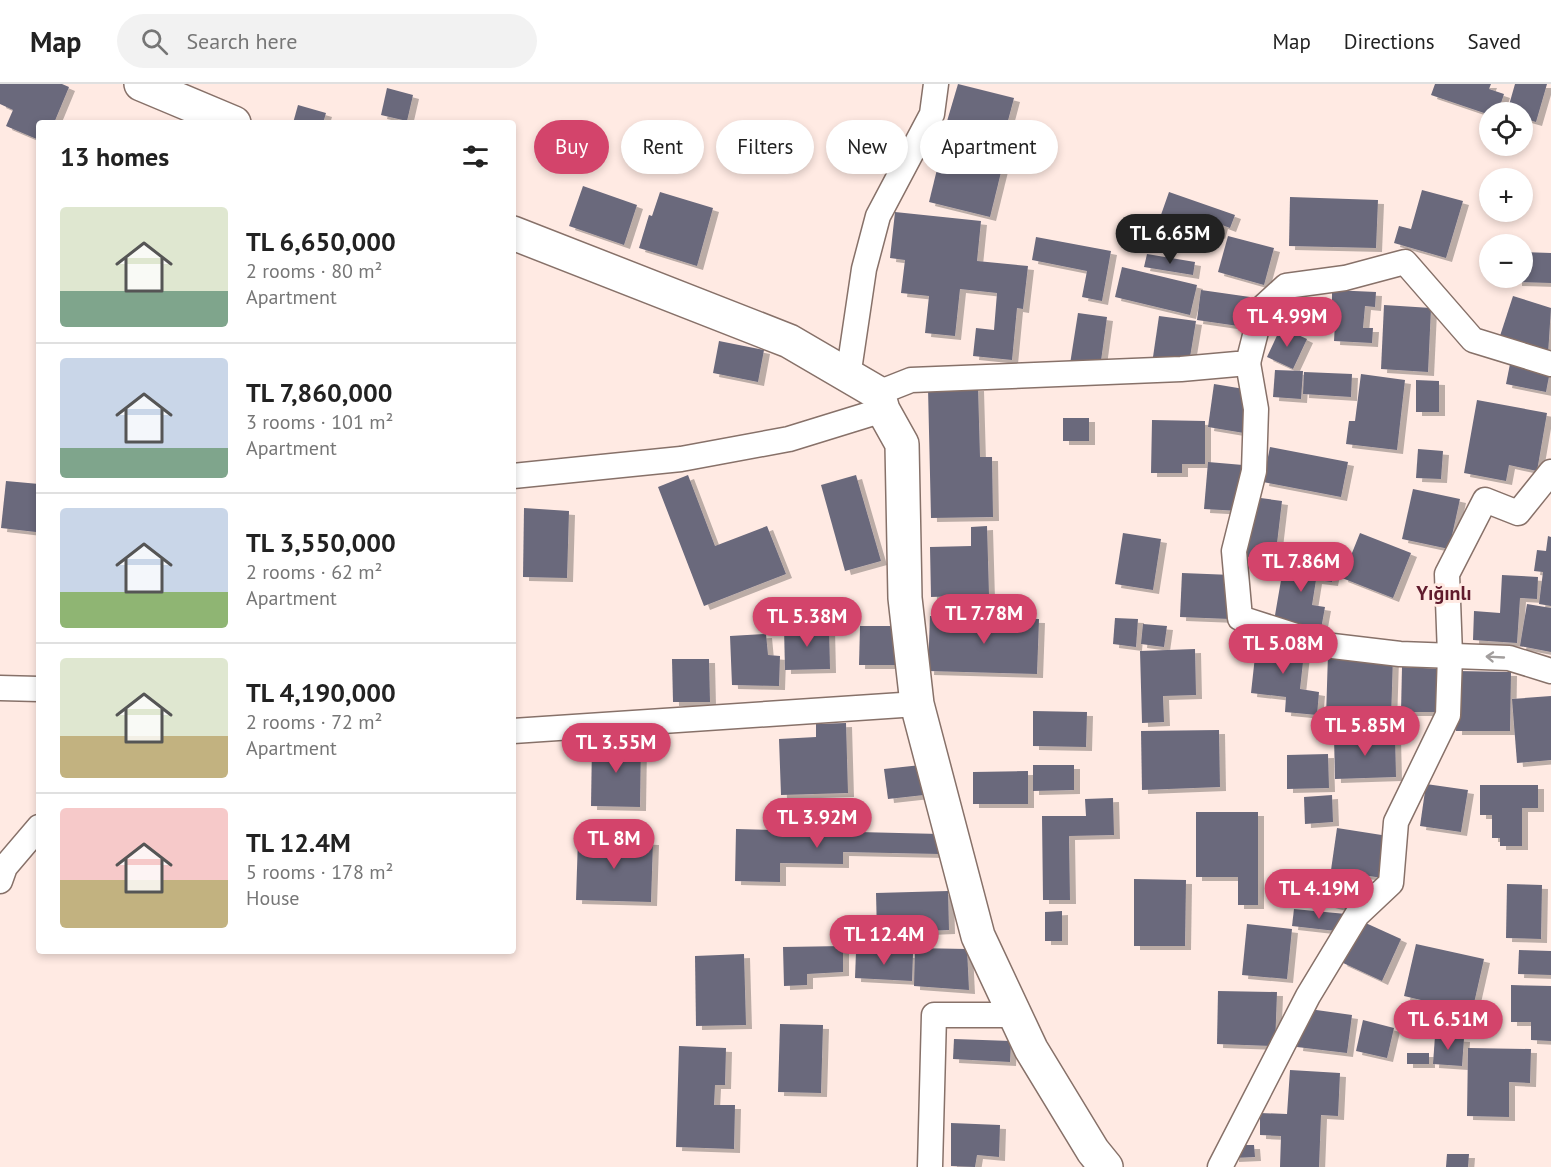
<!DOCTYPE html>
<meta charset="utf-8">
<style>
:root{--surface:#fff;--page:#f2f2f2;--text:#222;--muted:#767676;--line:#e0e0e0;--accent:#d3446b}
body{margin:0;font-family:"PT Sans",sans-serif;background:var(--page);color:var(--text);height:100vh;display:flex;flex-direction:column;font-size:22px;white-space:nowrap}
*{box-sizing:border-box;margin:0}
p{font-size:20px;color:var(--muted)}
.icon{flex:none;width:33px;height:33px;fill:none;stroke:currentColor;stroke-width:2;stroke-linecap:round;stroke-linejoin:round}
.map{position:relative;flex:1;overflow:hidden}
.panel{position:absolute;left:36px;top:36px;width:480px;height:834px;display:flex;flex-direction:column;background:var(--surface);border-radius:6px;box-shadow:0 3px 9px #0003}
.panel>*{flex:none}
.top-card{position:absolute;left:534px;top:36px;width:570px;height:54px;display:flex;gap:12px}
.fabs{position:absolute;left:1479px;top:18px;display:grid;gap:12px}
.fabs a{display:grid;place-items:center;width:54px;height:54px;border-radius:50%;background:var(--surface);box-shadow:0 3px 9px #0003;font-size:30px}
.price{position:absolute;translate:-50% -51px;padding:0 14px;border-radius:21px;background:var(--accent);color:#fff;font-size:20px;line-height:39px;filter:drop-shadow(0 2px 3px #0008)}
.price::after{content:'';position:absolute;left:50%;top:36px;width:18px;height:14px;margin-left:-9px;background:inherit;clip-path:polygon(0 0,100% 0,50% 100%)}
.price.active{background:#222;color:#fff}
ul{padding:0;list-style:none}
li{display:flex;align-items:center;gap:18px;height:150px;padding:0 24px}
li+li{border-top:2px solid var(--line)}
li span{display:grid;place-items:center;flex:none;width:168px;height:120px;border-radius:6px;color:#555}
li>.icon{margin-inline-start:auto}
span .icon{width:72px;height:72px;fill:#fffc;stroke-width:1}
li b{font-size:26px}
h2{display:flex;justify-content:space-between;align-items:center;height:72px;padding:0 24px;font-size:26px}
.tag{padding:0 21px;border-radius:27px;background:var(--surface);box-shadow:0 3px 9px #0003;font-size:21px;line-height:54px}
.tag.active{background:var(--accent);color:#fff}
header{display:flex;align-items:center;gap:36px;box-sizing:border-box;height:84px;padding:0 30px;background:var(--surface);border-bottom:2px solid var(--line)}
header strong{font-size:28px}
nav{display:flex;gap:33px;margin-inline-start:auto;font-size:21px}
.search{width:420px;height:54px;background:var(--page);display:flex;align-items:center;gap:15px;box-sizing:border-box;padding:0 21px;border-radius:33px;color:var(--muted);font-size:22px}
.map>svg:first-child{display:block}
.building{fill:#6a697c;filter:url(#shadow)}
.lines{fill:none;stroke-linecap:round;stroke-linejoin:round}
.street-casing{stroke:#877169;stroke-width:27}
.secondary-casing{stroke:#877169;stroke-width:36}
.street{stroke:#fff;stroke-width:24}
.secondary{stroke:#fff;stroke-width:33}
.oneway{stroke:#a29e9d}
.labels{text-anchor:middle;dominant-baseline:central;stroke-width:6;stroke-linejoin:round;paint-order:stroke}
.quarter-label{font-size:20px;font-weight:bold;fill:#601b2d;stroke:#ffeae3}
</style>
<header>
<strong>Map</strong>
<div class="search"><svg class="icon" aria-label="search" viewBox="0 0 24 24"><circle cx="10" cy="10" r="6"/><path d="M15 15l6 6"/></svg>Search here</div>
<nav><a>Map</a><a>Directions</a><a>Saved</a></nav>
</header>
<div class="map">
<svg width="1551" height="1083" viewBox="0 0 1551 1083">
<defs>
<filter id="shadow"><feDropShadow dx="6" dy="4" stdDeviation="0" flood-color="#0004"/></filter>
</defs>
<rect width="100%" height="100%" fill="#ffeae3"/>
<g class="building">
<path d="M0 0H62L69 3 54 39H39V56L6 42 13 26 0 20Z"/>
<path d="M958 0 1014 14 1002 59 945 44Z"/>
<path d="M1435 0H1491L1489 5 1504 10 1498 28H1490V31L1431 11Z"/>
<path d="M1515 0H1547L1536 38 1522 34V28H1507Z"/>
<path d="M387 4 413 11 407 37 381 31Z"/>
<path d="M298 21 326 29 323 39H293Z"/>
<path d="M942 65 1003 80 990 133 929 118Z"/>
<path d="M583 102 637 121 624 161 569 142Z"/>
<path d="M1422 106 1463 117 1446 174 1394 159 1399 142 1411 145Z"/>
<path d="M660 108 713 124 697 182 639 164 649 131 652 132Z"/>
<path d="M1169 108 1235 131 1230 144 1222 141 1219 151 1206 146 1200 160 1156 145Z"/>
<path d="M1290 113 1378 116 1376 164 1289 162Z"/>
<path d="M895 128 981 137 977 177 1028 182 1023 225 1017 224 1012 276 973 272 976 244 994 246 997 209 960 205 955 252 925 249 929 212 901 209 905 176 890 174Z"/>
<path d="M1228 152 1274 164 1264 201 1218 188Z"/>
<path d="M1036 153 1111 167 1102 217 1082 213 1087 187 1032 176Z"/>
<path d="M1522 168 1551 169V199L1516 198V194H1522Z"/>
<path d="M1147 170 1195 178 1193 191 1144 183Z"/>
<path d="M1122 183 1197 201 1190 231 1115 213Z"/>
<path d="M1201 206 1250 213 1245 243 1197 236Z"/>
<path d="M1332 206 1376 208 1375 223 1365 222 1363 244H1373L1372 259 1334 257 1335 238 1321 237V224L1332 225Z"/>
<path d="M1513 212 1551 224 1548 270 1499 255Z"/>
<path d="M1384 221 1431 224 1428 288 1381 285Z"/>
<path d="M1078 229 1107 233 1100 284 1070 280Z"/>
<path d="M1159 232 1196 237 1189 279 1153 273Z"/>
<path d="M1281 243 1307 255 1293 285 1267 273Z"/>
<path d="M719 257 764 266 758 298 713 289Z"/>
<path d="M1510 280 1550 287 1546 308 1506 300Z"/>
<path d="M1275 286 1303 287 1301 315 1273 313Z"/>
<path d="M1304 288 1352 290 1351 313 1303 310Z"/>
<path d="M1361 290 1405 296 1397 366 1346 360 1349 337H1355Z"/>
<path d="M1416 296 1439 297V328H1416Z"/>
<path d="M1214 300 1250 306 1244 349 1208 343Z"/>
<path d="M978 303 980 373H992L993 433 931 434 928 304Z"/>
<path d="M1477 316 1547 329 1537 387 1509 381 1506 397 1464 389Z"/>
<rect x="1063" y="334" width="26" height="23"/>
<path d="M1152 336 1205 337V380H1182V389H1151Z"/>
<path d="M1270 363 1348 378 1341 413 1263 398Z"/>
<path d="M1418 365 1443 367 1441 395 1416 394Z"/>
<path d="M1208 378 1243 381 1240 427 1204 425Z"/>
<path d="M688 391 715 462 767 442 786 490 704 522 658 403Z"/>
<path d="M856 391 881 477 845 487 821 401Z"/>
<path d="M6 397 39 400 36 448 1 444Z"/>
<path d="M1413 405 1460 415 1449 465 1402 455Z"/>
<path d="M1253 413 1282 417 1275 476 1246 473Z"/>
<path d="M524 424 569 427 567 494 523 493Z"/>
<path d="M987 442 989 511 931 513 930 463 971 462V443Z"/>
<path d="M1123 449 1161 455 1153 506 1115 500Z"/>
<path d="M1360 449 1411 469 1393 514 1342 494Z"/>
<path d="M1548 452 1551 453V522L1539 520 1543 488 1534 487 1537 466 1546 467Z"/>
<path d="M1285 473 1335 482 1332 498 1316 496 1312 521 1325 523 1321 545 1274 537Z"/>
<path d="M1182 489 1232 491 1230 535 1180 533Z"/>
<path d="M1502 491 1538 493 1537 515 1520 514 1517 559 1473 556 1474 527 1500 529Z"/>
<path d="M1527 520 1551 524V568L1520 562Z"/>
<path d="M930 532 1039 535 1037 590 928 587Z"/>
<path d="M1115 534 1138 535 1136 563 1113 560Z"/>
<path d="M1143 540 1167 542 1164 563 1141 560Z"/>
<path d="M829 542 830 585 785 586 784 543Z"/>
<path d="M860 542H896V581H859Z"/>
<path d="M766 550 768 571 780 572 779 602 732 601 730 552Z"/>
<path d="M1257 554 1305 560 1300 605 1319 608 1317 631 1285 628 1286 613 1251 609Z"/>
<path d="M1195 565 1196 611 1163 612 1164 638 1142 639 1140 567Z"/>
<path d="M1328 570 1393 572 1391 635 1326 633Z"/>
<path d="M672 575H709L710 618H673Z"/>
<path d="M1402 583 1444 585 1442 628H1401Z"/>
<path d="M1457 587 1511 588 1510 647H1456Z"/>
<path d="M1551 612V676L1517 679 1512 615Z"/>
<path d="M1033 627 1087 628 1086 663 1033 662Z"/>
<path d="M846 639 848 709 781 711 779 655 816 653V640Z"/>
<path d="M1219 646 1220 703 1142 706 1141 647Z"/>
<path d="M1395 651 1396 693 1335 695 1334 653Z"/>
<path d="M592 658H641L640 723 591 722Z"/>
<path d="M1328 670 1329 704 1287 705V671Z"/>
<path d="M921 681 924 711 888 715 884 685Z"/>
<path d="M1033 681H1074V706L1033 707Z"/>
<path d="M1028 687V720H973V688Z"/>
<path d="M1426 700 1468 706 1461 748 1420 742Z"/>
<path d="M1480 701H1538V724H1522V762H1500V754H1492V731H1480Z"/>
<path d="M1332 711 1333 738 1305 740 1304 713Z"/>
<path d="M1113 714 1114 751 1069 752 1070 816H1043L1042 732H1086L1085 715Z"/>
<path d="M1196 728H1258V821H1238V793H1196Z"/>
<path d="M1337 744 1388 752 1382 794 1331 786Z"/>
<path d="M736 745 940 750V770L843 768V780L780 779V798L735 797Z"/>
<path d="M578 754 653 757 651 818 576 816Z"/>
<path d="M1317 792 1364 805 1358 828 1311 815Z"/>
<path d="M1134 795 1186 796 1185 862H1134Z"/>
<path d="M1507 800 1542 801 1541 855 1506 854Z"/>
<path d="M948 807 949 846 877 849 876 809Z"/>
<path d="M1294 825 1346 830 1345 848 1292 842Z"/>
<path d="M1062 827V857H1045V828Z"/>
<path d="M1359 836 1401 855 1382 897 1341 878Z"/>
<path d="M1247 840 1292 845 1287 895 1242 891Z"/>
<path d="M1416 860 1484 875 1472 928 1404 912Z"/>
<path d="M843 862V888L807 890V901L784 902 783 863Z"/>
<path d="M915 864 967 865 969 906 914 902Z"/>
<path d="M1519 866 1551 867V891L1518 890Z"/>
<path d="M856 868 913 870 912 897 855 894Z"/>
<path d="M744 870 746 941 696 942 695 872Z"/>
<path d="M1511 901 1551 902V957L1531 956V938H1511Z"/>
<path d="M1218 907 1277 908 1275 962 1217 960Z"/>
<path d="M1302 924 1352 931 1347 969 1297 963Z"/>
<path d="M1363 936 1394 944 1387 974 1356 967Z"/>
<path d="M780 940 823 941 821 1009 778 1008Z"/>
<path d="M1435 952 1464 954 1462 982 1433 980Z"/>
<path d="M954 955 1011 957 1010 978 953 975Z"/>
<path d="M679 962 726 964 725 1001H715L714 1021H735L734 1065 676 1063Z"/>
<path d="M1468 964 1531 965 1530 999 1509 998V1033L1467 1032Z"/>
<rect x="1407" y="969" width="22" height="11"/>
<path d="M1290 986 1340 989 1338 1032 1321 1031 1319 1083H1280L1281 1052 1260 1051V1029L1287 1030Z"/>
<path d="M951 1039 1000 1041 999 1073 977 1071 975 1083 951 1082Z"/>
<path d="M1233 1061H1254L1255 1073 1233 1074Z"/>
<path d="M1447 1070H1469L1468 1083H1446Z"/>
</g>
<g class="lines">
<defs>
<g id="street">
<path d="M1248 279 1256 325 1254 387 1234 467 1240 534 1324 561 1400 570 1509 574 1551 587"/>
<path d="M848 293 864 185 878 132 932 30 936 0"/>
<path d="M878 309 911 296 1181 285 1248 279 1262 224 1286 202 1345 194 1405 178 1473 256 1551 280"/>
<path d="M513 392 681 375 789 355 883 326"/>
<path d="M0 604 39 605"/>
<path d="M513 647 917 620"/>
<path d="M0 797 5 783 39 743"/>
<path d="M930 1083 934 931H1015"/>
<path d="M1220 1083 1308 912 1357 831 1391 799 1396 738 1448 631 1450 571 1447 490 1485 416 1518 429 1551 388"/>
</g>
<g id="secondary">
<path d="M141 0 234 39"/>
<path d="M513 149 789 257 878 309 883 326 902 360 905 514 917 620 978 852 1031 965 1093 1067 1106 1083"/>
</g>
</defs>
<use href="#street" class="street-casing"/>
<use href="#secondary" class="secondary-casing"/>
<use href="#street" class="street"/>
<use href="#secondary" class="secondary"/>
</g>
<defs><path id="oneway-shaft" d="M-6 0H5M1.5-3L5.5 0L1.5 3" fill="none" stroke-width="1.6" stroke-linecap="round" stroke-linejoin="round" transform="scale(1.5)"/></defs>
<use class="oneway" href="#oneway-shaft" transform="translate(1495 573) rotate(-177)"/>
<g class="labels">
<g class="quarter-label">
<text x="1444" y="509">Yığınlı</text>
</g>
</g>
</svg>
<div class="fabs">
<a><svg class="icon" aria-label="locate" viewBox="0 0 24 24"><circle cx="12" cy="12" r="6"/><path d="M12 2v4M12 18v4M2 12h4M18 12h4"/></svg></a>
<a>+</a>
<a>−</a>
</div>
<b class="price active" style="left:1170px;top:181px">TL 6.65M</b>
<b class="price" style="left:1287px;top:264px">TL 4.99M</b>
<b class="price" style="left:1301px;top:509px">TL 7.86M</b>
<b class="price" style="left:984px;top:561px">TL 7.78M</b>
<b class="price" style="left:807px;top:564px">TL 5.38M</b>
<b class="price" style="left:1283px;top:591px">TL 5.08M</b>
<b class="price" style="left:1365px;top:673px">TL 5.85M</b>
<b class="price" style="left:616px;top:690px">TL 3.55M</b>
<b class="price" style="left:817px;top:765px">TL 3.92M</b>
<b class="price" style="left:614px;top:786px">TL 8M</b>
<b class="price" style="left:1319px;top:836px">TL 4.19M</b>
<b class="price" style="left:884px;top:882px">TL 12.4M</b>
<b class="price" style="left:1448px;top:967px">TL 6.51M</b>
<div class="top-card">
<a class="tag active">Buy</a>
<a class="tag">Rent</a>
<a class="tag">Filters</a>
<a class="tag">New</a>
<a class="tag">Apartment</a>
</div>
<section class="panel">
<h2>13 homes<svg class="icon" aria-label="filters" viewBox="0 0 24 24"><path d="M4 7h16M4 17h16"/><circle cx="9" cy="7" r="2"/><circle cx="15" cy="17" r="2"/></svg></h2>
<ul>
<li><span style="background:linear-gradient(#dfe7d0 70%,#7fa58c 0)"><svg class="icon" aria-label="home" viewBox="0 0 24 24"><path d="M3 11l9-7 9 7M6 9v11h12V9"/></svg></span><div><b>TL 6,650,000</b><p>2 rooms · 80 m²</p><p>Apartment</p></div></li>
<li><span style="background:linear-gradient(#c9d6e8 75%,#7fa58c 0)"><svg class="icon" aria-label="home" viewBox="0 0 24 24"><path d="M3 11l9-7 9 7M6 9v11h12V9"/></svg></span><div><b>TL 7,860,000</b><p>3 rooms · 101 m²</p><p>Apartment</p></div></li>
<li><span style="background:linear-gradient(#c9d6e8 70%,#8fb573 0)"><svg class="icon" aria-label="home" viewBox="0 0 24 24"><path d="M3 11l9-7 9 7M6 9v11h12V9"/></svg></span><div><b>TL 3,550,000</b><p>2 rooms · 62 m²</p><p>Apartment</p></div></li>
<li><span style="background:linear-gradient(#dfe7d0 65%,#c2b280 0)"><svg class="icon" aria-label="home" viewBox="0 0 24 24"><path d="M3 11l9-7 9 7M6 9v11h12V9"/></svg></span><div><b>TL 4,190,000</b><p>2 rooms · 72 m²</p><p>Apartment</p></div></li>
<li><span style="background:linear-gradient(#f6c9c9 60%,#c2b280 0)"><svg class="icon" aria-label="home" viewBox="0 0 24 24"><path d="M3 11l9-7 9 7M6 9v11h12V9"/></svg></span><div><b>TL 12.4M</b><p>5 rooms · 178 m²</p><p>House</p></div></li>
</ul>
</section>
</div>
